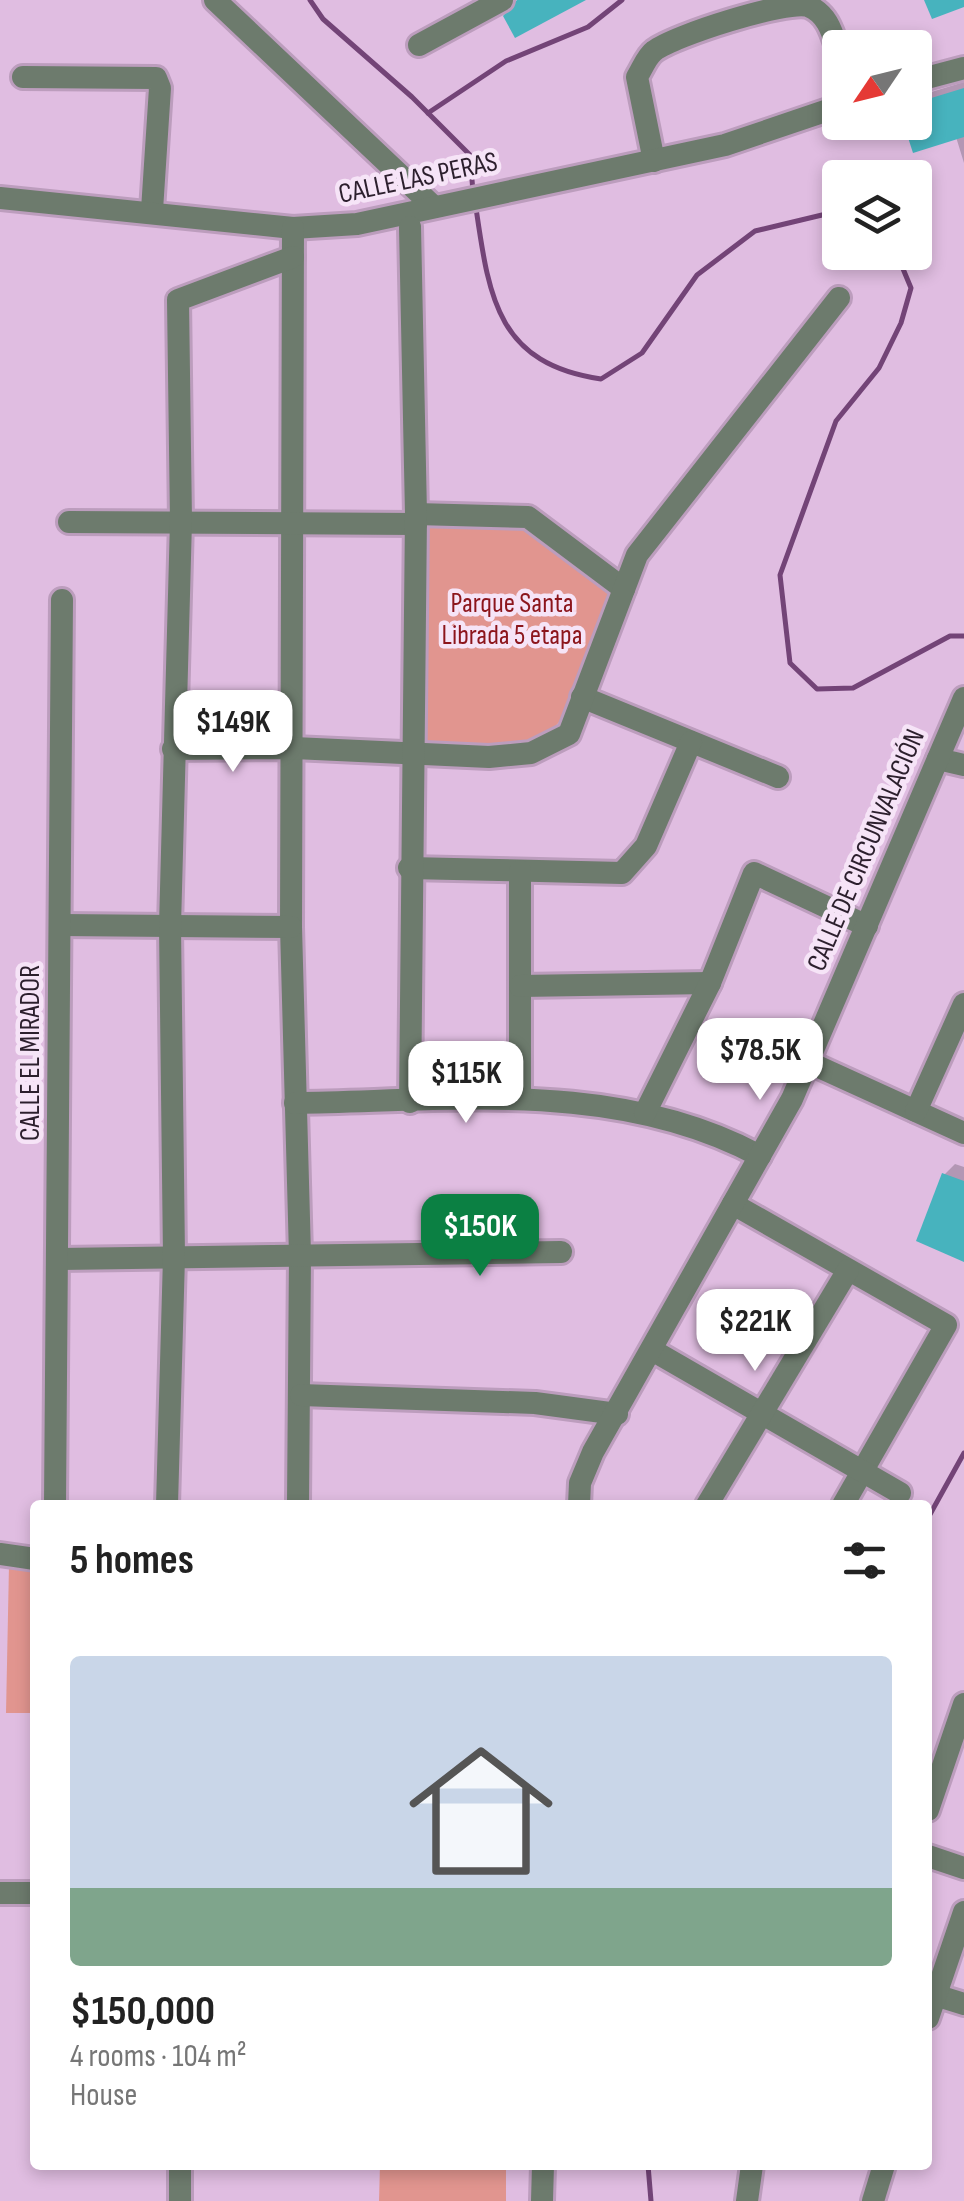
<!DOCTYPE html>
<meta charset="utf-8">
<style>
:root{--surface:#fff;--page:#f2f2f2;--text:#222;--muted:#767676;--line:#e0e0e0;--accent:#0b8043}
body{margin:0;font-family:"Sofia Sans Condensed",sans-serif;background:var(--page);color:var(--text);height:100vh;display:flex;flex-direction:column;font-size:38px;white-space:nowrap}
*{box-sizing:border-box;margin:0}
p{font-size:32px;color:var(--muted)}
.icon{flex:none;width:55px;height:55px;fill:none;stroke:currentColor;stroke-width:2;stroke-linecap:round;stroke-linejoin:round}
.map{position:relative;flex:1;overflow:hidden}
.drawer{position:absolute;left:30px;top:1500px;width:902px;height:670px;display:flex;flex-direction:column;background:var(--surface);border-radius:10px;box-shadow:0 5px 15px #0003}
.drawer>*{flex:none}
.needle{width:65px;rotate:235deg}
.buttons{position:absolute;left:822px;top:30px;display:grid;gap:20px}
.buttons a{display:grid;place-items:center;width:110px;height:110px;border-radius:10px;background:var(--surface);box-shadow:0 5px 15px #0003;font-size:50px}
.price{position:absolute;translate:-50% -85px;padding:0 22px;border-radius:20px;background:#fff;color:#222;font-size:32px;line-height:65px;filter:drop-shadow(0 2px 5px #0008)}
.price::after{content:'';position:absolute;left:50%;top:60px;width:30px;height:22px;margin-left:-15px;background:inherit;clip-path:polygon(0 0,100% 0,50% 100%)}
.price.active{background:var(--accent);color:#fff}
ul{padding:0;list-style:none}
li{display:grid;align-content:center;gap:20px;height:530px;padding:0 40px}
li+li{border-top:2px solid var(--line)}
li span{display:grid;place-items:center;height:310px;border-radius:10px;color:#555}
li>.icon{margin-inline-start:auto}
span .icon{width:180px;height:180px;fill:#fffc;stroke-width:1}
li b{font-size:42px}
h2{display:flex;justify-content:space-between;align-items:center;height:120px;padding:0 40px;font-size:42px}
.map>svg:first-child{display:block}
.green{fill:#e1958f}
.shadow{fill:#0003}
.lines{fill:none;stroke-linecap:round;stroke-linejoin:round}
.stream{stroke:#734477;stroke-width:5}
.building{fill:#47b3be}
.minor-casing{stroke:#bc9dbd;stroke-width:28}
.minor{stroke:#6d7b6d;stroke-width:22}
.labels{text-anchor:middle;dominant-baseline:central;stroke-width:9;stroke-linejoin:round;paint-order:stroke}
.street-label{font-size:28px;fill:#2c1f2d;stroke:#f6e4f7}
.park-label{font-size:28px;fill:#8c151c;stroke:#f6e4f7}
</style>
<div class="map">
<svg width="964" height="2201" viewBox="0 0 964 2201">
<rect width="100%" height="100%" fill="#e0bde1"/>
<g class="green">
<path d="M528 517 624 589 582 697 531 753 425 745 416 524Z"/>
<path d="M9 1565H35V1713H6Z"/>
<path d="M380 2165H506V2201H379Z"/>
</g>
<g class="shadow">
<path d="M964 82V163L956 137 915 122V97Z"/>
<path d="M955 1164 964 1167V1260L944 1175Z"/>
</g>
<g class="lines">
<g class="stream">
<path d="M310 0 323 19 412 97 470 155 473 192"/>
<path d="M428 113 506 61 588 27 622 0"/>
<path d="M476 208C489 297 497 364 601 379L642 353 697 275 755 231 822 215 840 222"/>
<path d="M896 252 911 288 901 323 879 368 836 421 780 575 790 663 817 689 853 688 950 636H964"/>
<path d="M928 1518 964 1453"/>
<path d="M648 2165 651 2201"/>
</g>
</g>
<g class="building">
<path d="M517 0H586L515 38 503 16Z"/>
<path d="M924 0H964V7L932 19Z"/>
<path d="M964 88V137L913 153 903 122H915V103Z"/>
<path d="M942 1173 964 1181V1262L916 1241Z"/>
</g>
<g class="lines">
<defs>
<g id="minor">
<path d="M215 0 434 207"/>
<path d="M419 45 502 0"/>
<path d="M23 77 156 78 160 88 152 210"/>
<path d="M915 81 964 68"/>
<path d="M654 161 637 77C642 69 647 56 654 51 675 35 786 0 808 6 829 14 833 36 840 56"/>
<path d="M0 198 293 228 357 224 725 145 840 106"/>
<path d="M293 228 291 927 300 1255 298 1505"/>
<path d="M416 514 528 517 624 589"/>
<path d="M69 522 416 524"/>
<path d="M582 697 778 777"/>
<path d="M173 749 294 748 489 757 531 753 569 734 637 555 839 298"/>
<path d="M938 759 964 765"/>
<path d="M409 868 622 873 646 846 691 742"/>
<path d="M520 871V1099"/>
<path d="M61 925 291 927"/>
<path d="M520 986 710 983"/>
<path d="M808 1062 964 1133"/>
<path d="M410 1102 416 514 410 227"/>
<path d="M295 1103C452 1101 617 1079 760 1156"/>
<path d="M916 1111 964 1004"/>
<path d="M645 1113 710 983 754 873 867 926"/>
<path d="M733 1204 946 1325 843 1505"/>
<path d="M60 1259 561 1252"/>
<path d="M652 1350 900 1493"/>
<path d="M301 1395 535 1403 617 1414"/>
<path d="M55 1505 62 600"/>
<path d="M167 1505 174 1257 170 926 181 521 178 300 293 257"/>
<path d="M579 1505 580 1483 593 1452 792 1099 964 698"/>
<path d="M707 1505 848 1270"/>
<path d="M0 1554 35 1559"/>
<path d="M928 1810 964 1704"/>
<path d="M928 1856 964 1868"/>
<path d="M0 1893H35"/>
<path d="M935 1995 964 2004"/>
<path d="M928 2018 964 1912"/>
<path d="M180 2201V2165"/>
<path d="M542 2201 543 2165"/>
<path d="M747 2201 752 2165"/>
<path d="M873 2201 884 2165"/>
</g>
</defs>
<use href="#minor" class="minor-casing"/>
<use href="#minor" class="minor"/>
</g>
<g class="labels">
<g class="street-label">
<text transform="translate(418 178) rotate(-12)">CALLE LAS PERAS</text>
<text transform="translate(866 850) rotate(-67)">CALLE DE CIRCUNVALACIÓN</text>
<text transform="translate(30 1053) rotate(-90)">CALLE EL MIRADOR</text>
</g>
<g class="park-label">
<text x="512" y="603">Parque Santa<tspan x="512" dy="32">Librada 5 etapa</tspan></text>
</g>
</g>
</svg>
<div class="buttons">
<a><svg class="needle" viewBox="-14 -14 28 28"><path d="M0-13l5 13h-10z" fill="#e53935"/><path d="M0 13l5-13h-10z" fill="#767676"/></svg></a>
<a><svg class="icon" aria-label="layers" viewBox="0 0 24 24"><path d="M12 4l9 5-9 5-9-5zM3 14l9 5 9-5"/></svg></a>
</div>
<b class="price" style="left:233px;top:775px">$149K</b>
<b class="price" style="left:760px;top:1103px">$78.5K</b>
<b class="price" style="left:466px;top:1126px">$115K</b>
<b class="price active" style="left:480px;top:1279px">$150K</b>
<b class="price" style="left:755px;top:1374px">$221K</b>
<section class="drawer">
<h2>5 homes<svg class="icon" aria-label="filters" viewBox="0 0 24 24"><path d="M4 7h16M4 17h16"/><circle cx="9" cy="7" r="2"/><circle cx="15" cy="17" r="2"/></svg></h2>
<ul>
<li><span style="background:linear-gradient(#c9d6e8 75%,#7fa58c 0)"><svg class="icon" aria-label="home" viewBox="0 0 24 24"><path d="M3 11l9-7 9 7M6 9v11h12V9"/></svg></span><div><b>$150,000</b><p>4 rooms · 104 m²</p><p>House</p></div></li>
</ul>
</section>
</div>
